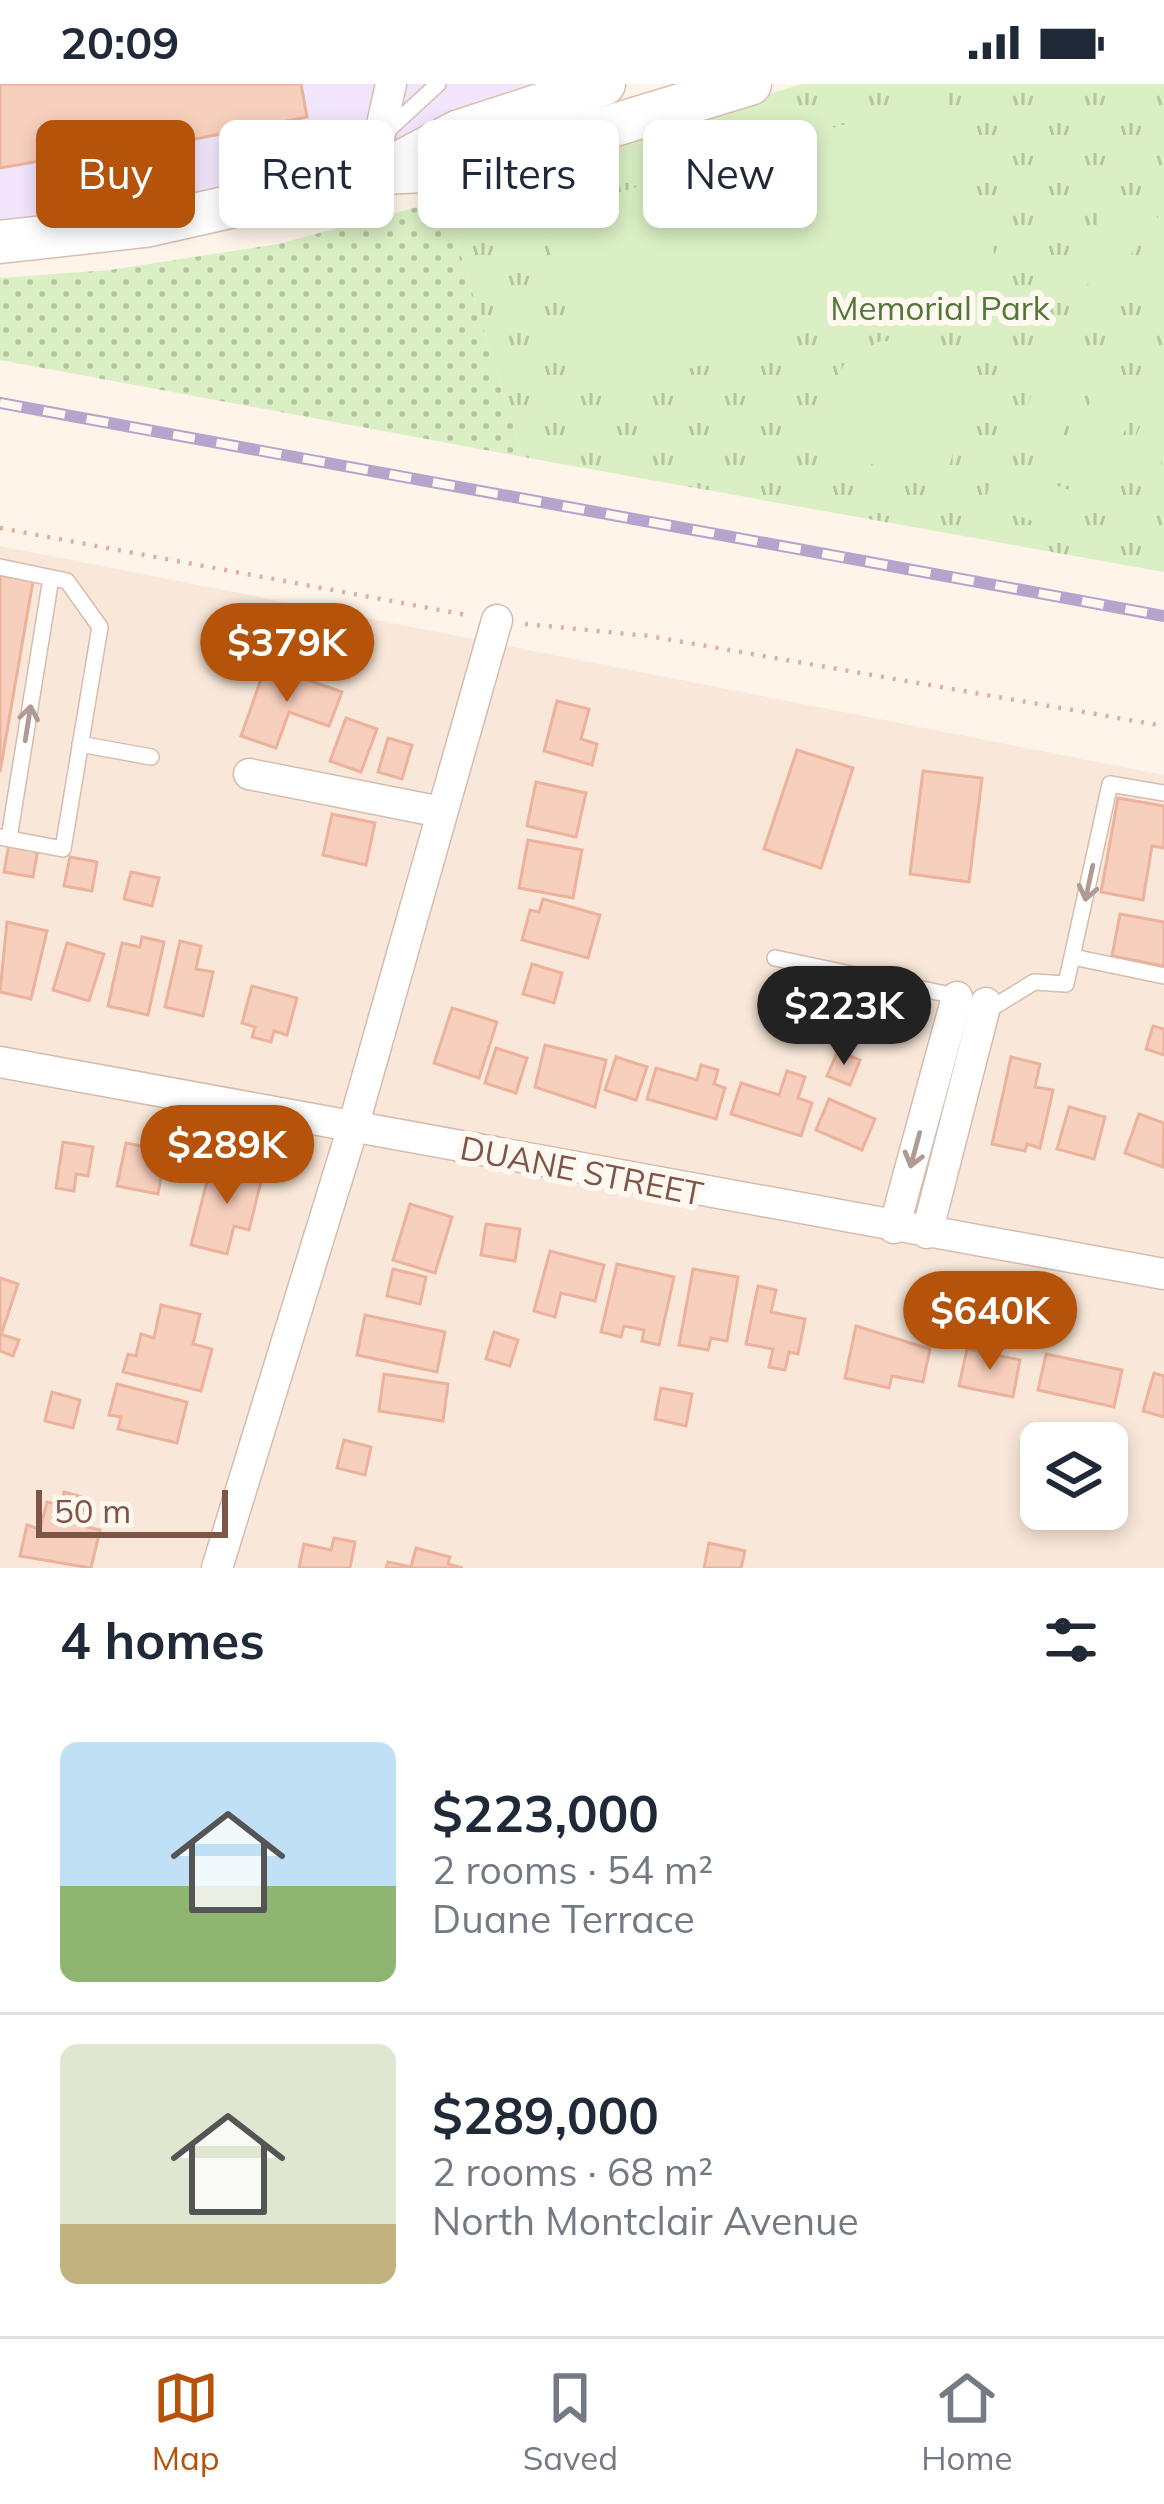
<!DOCTYPE html>
<meta charset="utf-8">
<style>
:root{--surface:#fff;--page:#f2f2f3;--text:#1f2937;--muted:#747a83;--line:#e0e1e3;--accent:#b45309}
body{margin:0;font-family:Mulish,sans-serif;background:var(--page);color:var(--text);height:100vh;display:flex;flex-direction:column;font-size:45px;white-space:nowrap}
*{box-sizing:border-box;margin:0}
p{font-size:39px;color:var(--muted)}
.icon{flex:none;width:66px;height:66px;fill:none;stroke:currentColor;stroke-width:2;stroke-linecap:round;stroke-linejoin:round}
.map{position:relative;height:1484px;overflow:hidden}
.panel{display:flex;flex-direction:column;background:var(--surface);flex:1}
.panel>*{flex:none}
.banner{position:absolute;left:36px;top:36px;width:1092px;height:108px;display:flex;gap:24px}
.buttons{position:absolute;left:1020px;top:1338px;display:grid;gap:24px}
.buttons a{display:grid;place-items:center;width:108px;height:108px;border-radius:18px;background:var(--surface);box-shadow:0 6px 18px #0003;font-size:60px}
.scale{position:absolute;left:36px;bottom:30px;width:192px;box-sizing:border-box;padding-left:12px;border:6px solid #7d5648;border-top:0;font-size:33px;line-height:42px;white-space:nowrap;color:#7d5648;-webkit-text-stroke:9px #fff8f1;paint-order:stroke}
.price{position:absolute;translate:-50% -102px;padding:0 27px;border-radius:42px;background:var(--accent);color:#fff;font-size:39px;line-height:78px;filter:drop-shadow(0 3px 6px #0008)}
.price::after{content:'';position:absolute;left:50%;top:72px;width:36px;height:27px;margin-left:-18px;background:inherit;clip-path:polygon(0 0,100% 0,50% 100%)}
.price.active{background:#222;color:#fff}
ul{padding:0;list-style:none}
li{display:flex;align-items:center;gap:36px;height:300px;padding:0 60px}
li+li{border-top:3px solid var(--line)}
li span{display:grid;place-items:center;flex:none;width:336px;height:240px;border-radius:18px;color:#555}
li>.icon{margin-inline-start:auto}
span .icon{width:144px;height:144px;fill:#fffc;stroke-width:1}
li b{font-size:51px}
h2{display:flex;justify-content:space-between;align-items:center;height:144px;padding:0 60px;font-size:51px}
.tag{padding:0 42px;border-radius:18px;background:var(--surface);box-shadow:0 6px 18px #0003;font-size:42px;line-height:108px}
.tag.active{background:var(--accent);color:#fff}
.status{display:flex;justify-content:space-between;align-items:center;height:84px;padding:0 60px;background:var(--surface);direction:ltr}
.status svg{height:33px;fill:currentColor}
.tabs{display:flex;justify-content:space-around;align-items:center;height:168px;border-top:3px solid var(--line);background:var(--surface);font-size:33px;color:var(--muted)}
.tabs a{display:grid;justify-items:center;gap:6px}
.tabs .active{color:var(--accent)}
.map>svg:first-child{display:block}
.residential{fill:#f9e8d9;fill-rule:evenodd}
.education{fill:#f1e5fb}
.grass{fill:url(#grass-dots)}
.park{fill:url(#park-tufts)}
.pitch{fill:#daefc4}
.building{fill:#f7cfbd;stroke:#ecb29b;stroke-width:3}
.lines{fill:none;stroke-linecap:round;stroke-linejoin:round}
.lane-casing{stroke:#d5bcaf;stroke-width:18}
.street-casing{stroke:#d5bcaf;stroke-width:33}
.secondary-casing{stroke:#dbbeae;stroke-width:45}
.path{stroke:#ddb19f;stroke-width:4.5;stroke-dasharray:3 9;stroke-linecap:butt}
.lane{stroke:#fff;stroke-width:15}
.street{stroke:#fff;stroke-width:30}
.secondary{stroke:#fff;stroke-width:42}
.rail-casing{stroke:#b5a4cb;stroke-width:12}
.rail{stroke:#fff8f1;stroke-width:8;stroke-dasharray:22;stroke-linecap:butt}
.oneway{stroke:#b19a91}
.labels{text-anchor:middle;dominant-baseline:central;stroke-width:12;stroke-linejoin:round;paint-order:stroke}
.park-label{font-size:33px;fill:#527739;stroke:#fff8f1}
.street-label{font-size:33px;fill:#7d5648;stroke:#fff8f1}
</style>
<div class="status"><b>20:09</b><svg viewBox="0 0 49 12"><path d="M0 12V9h3v3zM5 12V6h3v6zM10 12V3h3v9zM15 12V0h3v12zM26 1h20v11H26zM47 4h2v5h-2z"/></svg></div>
<div class="map">
<svg width="1164" height="1484" viewBox="0 0 1164 1484">
<defs>
<pattern id="grass-dots" width="8" height="8" patternUnits="userSpaceOnUse" patternTransform="scale(3)"><rect width="8" height="8" fill="#daefc4"/><path d="M2 2h.1M6 6h.1" fill="none" stroke="#b6c4a1" stroke-width="1.8" stroke-linecap="round"/></pattern>
<pattern id="park-tufts" width="24" height="20" patternUnits="userSpaceOnUse" patternTransform="scale(3)"><rect width="24" height="20" fill="#daefc4"/><path d="M3 7l-1-3M5 7V3M7 7l1-3M15 17l-1-3M17 17v-4M19 17l1-3" fill="none" stroke="#b6c4a1"/></pattern>
</defs>
<rect width="100%" height="100%" fill="#fef4e9"/>
<path class="residential" d="M0 462 1164 691V1484H0ZM1041 1359H1107V1425H1041Z"/>
<path class="education" d="M0 0H574L371 81 0 148Z"/>
<path class="grass" d="M444 116 523 373 0 276V194L110 186 278 160Z"/>
<path class="park" d="M802 0H1164V488L523 373 444 116 467 102Z"/>
<g class="pitch">
<path d="M945 10 1001 191 595 313 540 132Z"/>
<path d="M1108 111 1148 126 1116 211 1076 196Z"/>
<path d="M1159 130 1164 132V229L1127 215Z"/>
<path d="M880 257C988 259 972 298 950 380L917 395 847 372 827 349 826 314 846 277Z"/>
<path d="M1047 269 1088 284 1055 370 1015 355Z"/>
<path d="M1101 289 1141 304 1108 390 1068 375Z"/>
<path d="M1153 308 1164 312 1160 410 1120 395Z"/>
<path d="M997 380 1083 411 1067 450 984 419Z"/>
</g>
<g class="building">
<path d="M0 0H301L307 33 99 74 97 67 0 84Z"/>
<path d="M0 491 33 497 0 688Z"/>
<path d="M266 581 342 608 329 642 289 628 276 664 241 652Z"/>
<path d="M557 617 589 625 581 655 597 660 592 681 544 667Z"/>
<path d="M346 634 377 645 361 688 330 677Z"/>
<path d="M388 654 412 661 402 695 378 688Z"/>
<path d="M797 666 853 684 821 784 764 765Z"/>
<path d="M923 687 982 694 969 798 910 790Z"/>
<path d="M536 698 586 709 576 753 527 742Z"/>
<path d="M1118 714 1164 722V764L1152 762 1143 816 1101 808Z"/>
<path d="M332 730 375 739 366 781 323 771Z"/>
<path d="M528 756 582 766 573 814 519 804Z"/>
<path d="M9 760 38 765 33 793 4 788Z"/>
<path d="M70 773 97 778 92 807 64 802Z"/>
<path d="M131 788 159 794 152 822 124 815Z"/>
<path d="M543 815 600 831 588 874 522 856 530 826 539 828Z"/>
<path d="M1120 830 1164 838V882L1112 872Z"/>
<path d="M7 838 47 847 31 915 0 908Z"/>
<path d="M142 853 164 858 148 931 108 922 122 859 140 863Z"/>
<path d="M180 857 201 862 196 885 213 888 203 932 165 923Z"/>
<path d="M67 859 104 870 89 917 53 906Z"/>
<path d="M532 880 562 889 554 919 523 910Z"/>
<path d="M252 902 297 914 287 951 274 947 271 958 252 953 255 943 242 939Z"/>
<path d="M452 924 497 938 479 994 434 979Z"/>
<path d="M1153 942 1164 945V971L1146 965Z"/>
<path d="M545 961 606 976 595 1023 535 1003Z"/>
<path d="M496 964 527 974 516 1009 485 999Z"/>
<path d="M838 967 860 976 850 1001 827 992Z"/>
<path d="M616 973 647 983 636 1016 605 1006Z"/>
<path d="M1011 973 1040 980 1035 1003 1053 1006 1040 1064 1027 1060 1025 1067 992 1060Z"/>
<path d="M701 981 718 986 714 1000 725 1004 716 1035 647 1015 656 984 697 996Z"/>
<path d="M787 987 805 993 798 1014 812 1019 801 1052 731 1030 741 999 779 1011Z"/>
<path d="M829 1015 875 1035 862 1066 816 1046Z"/>
<path d="M1069 1023 1105 1033 1094 1075 1057 1065Z"/>
<path d="M1139 1030 1164 1039 1163 1083 1125 1069Z"/>
<path d="M63 1058 93 1063 88 1092 76 1090 74 1107 56 1104Z"/>
<path d="M126 1059 166 1067 158 1110 117 1102Z"/>
<path d="M242 1079 264 1085 249 1146 234 1142 227 1170 191 1161 210 1085 239 1092Z"/>
<path d="M410 1120 452 1133 435 1189 393 1176Z"/>
<path d="M486 1140 520 1145 515 1177 481 1171Z"/>
<path d="M550 1167 604 1181 595 1217 561 1209 555 1233 534 1227Z"/>
<path d="M617 1180 674 1193 659 1261 642 1257 644 1246 624 1242 621 1253 601 1248Z"/>
<path d="M393 1185 426 1193 420 1220 387 1212Z"/>
<path d="M693 1185 738 1193 727 1257 711 1254 708 1266 679 1261Z"/>
<path d="M0 1194 18 1200 2 1248 0 1247Z"/>
<path d="M758 1202 776 1206 771 1228 805 1235 798 1270 789 1268 785 1286 769 1283 773 1265 746 1260Z"/>
<path d="M161 1221 200 1230 193 1260 212 1265 201 1307 123 1288 128 1270 136 1272 141 1250 154 1254Z"/>
<path d="M365 1231 445 1248 437 1288 357 1271Z"/>
<path d="M856 1242 930 1265 923 1298 892 1292 889 1304 845 1294Z"/>
<path d="M494 1248 518 1256 510 1282 486 1275Z"/>
<path d="M0 1250 19 1256 13 1272 0 1267Z"/>
<path d="M967 1265 1020 1276 1013 1313 959 1302Z"/>
<path d="M1046 1270 1122 1286 1114 1323 1038 1306Z"/>
<path d="M1154 1289 1164 1292V1333L1143 1327Z"/>
<path d="M384 1290 448 1300 443 1337 379 1327Z"/>
<path d="M117 1300 187 1318 177 1359 118 1345 121 1333 109 1331Z"/>
<path d="M661 1304 692 1310 686 1342 655 1335Z"/>
<path d="M52 1308 80 1316 73 1344 45 1337Z"/>
<path d="M344 1356 371 1363 365 1391 337 1384Z"/>
<path d="M64 1408 86 1414 79 1441 100 1446 91 1484 20 1472 27 1441 40 1445 47 1418 61 1421Z"/>
<path d="M334 1454 355 1458 350 1484H299L304 1460 331 1466Z"/>
<path d="M709 1459 745 1467 741 1484H704Z"/>
<path d="M416 1464 450 1473 448 1480 463 1484H386L388 1478 411 1483Z"/>
</g>
<g class="lines">
<defs>
<g id="lane">
<path d="M386 48 438 0"/>
<path d="M0 483 67 497 100 543 63 765 0 753"/>
<path d="M80 660 151 673"/>
<path d="M9 754 51 494"/>
<path d="M1073 873 1164 892"/>
<path d="M775 874 960 913"/>
<path d="M983 919 995 922 1034 898 1066 900 1110 700 1164 709"/>
</g>
<g id="street">
<path d="M381 89 379 54 391 0"/>
<path d="M249 690 441 728"/>
<path d="M0 978 1164 1190"/>
<path d="M894 1144 957 913"/>
<path d="M927 1149 986 919"/>
<path d="M217 1484 353 1043 497 536"/>
</g>
<g id="secondary">
<path d="M393 82 457 48 604 0"/>
<path d="M0 158 145 142 381 89 469 85 750 0"/>
</g>
</defs>
<use href="#lane" class="lane-casing"/>
<use href="#street" class="street-casing"/>
<use href="#secondary" class="secondary-casing"/>
<g class="path">
<path d="M0 444 472 532"/>
<path d="M525 540 649 552 1164 642"/>
</g>
<use href="#lane" class="lane"/>
<use href="#street" class="street"/>
<use href="#secondary" class="secondary"/>
<defs>
<path id="rail" d="M0 319 1164 532"/>
</defs>
<use href="#rail" class="rail-casing"/>
<use href="#rail" class="rail"/>
</g>
<defs><path id="oneway-shaft" d="M-6 0H5M1.5-3L5.5 0L1.5 3" fill="none" stroke-width="1.6" stroke-linecap="round" stroke-linejoin="round" transform="scale(3)"/></defs>
<g class="oneway">
<use href="#oneway-shaft" transform="translate(28 639) rotate(-81)"/>
<use href="#oneway-shaft" transform="translate(1089 799) rotate(102)"/>
<use href="#oneway-shaft" transform="translate(915 1066) rotate(105)"/>
</g>
<g class="labels">
<g class="park-label">
<text x="940" y="223">Memorial Park</text>
</g>
<g class="street-label">
<text transform="translate(582 1086) rotate(11)">DUANE STREET</text>
</g>
</g>
</svg>
<div class="buttons">
<a><svg class="icon" aria-label="layers" viewBox="0 0 24 24"><path d="M12 4l9 5-9 5-9-5zM3 14l9 5 9-5"/></svg></a>
</div>
<div class="scale">50 m</div>
<b class="price" style="left:287px;top:621px">$379K</b>
<b class="price active" style="left:844px;top:984px">$223K</b>
<b class="price" style="left:227px;top:1123px">$289K</b>
<b class="price" style="left:990px;top:1289px">$640K</b>
<div class="banner">
<a class="tag active">Buy</a>
<a class="tag">Rent</a>
<a class="tag">Filters</a>
<a class="tag">New</a>
</div>
</div>
<section class="panel">
<h2>4 homes<svg class="icon" aria-label="filters" viewBox="0 0 24 24"><path d="M4 7h16M4 17h16"/><circle cx="9" cy="7" r="2"/><circle cx="15" cy="17" r="2"/></svg></h2>
<ul>
<li><span style="background:linear-gradient(#bfe0f5 60%,#8fb573 0)"><svg class="icon" aria-label="home" viewBox="0 0 24 24"><path d="M3 11l9-7 9 7M6 9v11h12V9"/></svg></span><div><b>$223,000</b><p>2 rooms · 54 m²</p><p>Duane Terrace</p></div></li>
<li><span style="background:linear-gradient(#dfe7d0 75%,#c2b280 0)"><svg class="icon" aria-label="home" viewBox="0 0 24 24"><path d="M3 11l9-7 9 7M6 9v11h12V9"/></svg></span><div><b>$289,000</b><p>2 rooms · 68 m²</p><p>North Montclair Avenue</p></div></li>
</ul>
</section>
<nav class="tabs">
<a class="active"><svg class="icon" aria-label="map" viewBox="0 0 24 24"><path d="M3 6l6-2 6 2 6-2v14l-6 2-6-2-6 2zM9 4v14M15 6v14"/></svg>Map</a>
<a><svg class="icon" aria-label="saved" viewBox="0 0 24 24"><path d="M7 4h10v16l-5-4-5 4z"/></svg>Saved</a>
<a><svg class="icon" aria-label="home" viewBox="0 0 24 24"><path d="M3 11l9-7 9 7M6 9v11h12V9"/></svg>Home</a>
</nav>
